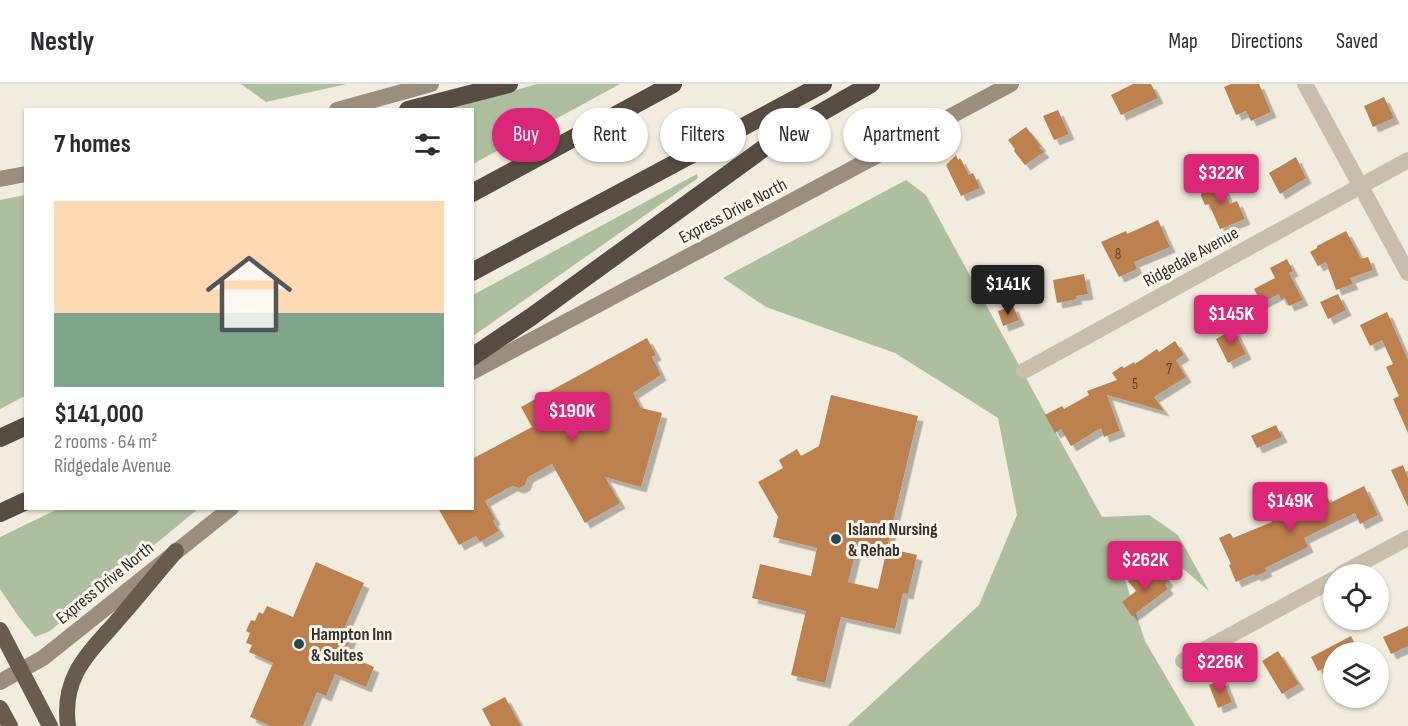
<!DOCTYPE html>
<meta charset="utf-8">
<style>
:root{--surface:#fff;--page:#f7f7f7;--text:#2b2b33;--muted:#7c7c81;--line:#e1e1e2;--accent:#db2777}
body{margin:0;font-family:"Sofia Sans Condensed",sans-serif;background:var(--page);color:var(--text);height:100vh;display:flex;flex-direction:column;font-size:22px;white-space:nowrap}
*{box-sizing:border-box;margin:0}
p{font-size:20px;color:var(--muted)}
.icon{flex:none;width:33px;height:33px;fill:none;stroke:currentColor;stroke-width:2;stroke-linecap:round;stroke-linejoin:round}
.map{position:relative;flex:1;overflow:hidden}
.details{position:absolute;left:24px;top:24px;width:450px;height:402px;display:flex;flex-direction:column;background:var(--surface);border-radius:0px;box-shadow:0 2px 4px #0004}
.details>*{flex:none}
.top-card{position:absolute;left:492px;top:24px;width:570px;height:54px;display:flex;gap:12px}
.tools{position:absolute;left:1323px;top:480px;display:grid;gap:12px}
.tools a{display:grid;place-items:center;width:66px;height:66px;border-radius:50%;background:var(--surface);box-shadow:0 2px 4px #0004;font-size:30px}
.price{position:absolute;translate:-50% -51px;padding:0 14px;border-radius:6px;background:var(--accent);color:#fff;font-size:20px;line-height:39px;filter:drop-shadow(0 2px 3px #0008)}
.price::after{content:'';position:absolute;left:50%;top:36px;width:18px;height:14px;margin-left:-9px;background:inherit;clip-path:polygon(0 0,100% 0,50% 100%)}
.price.current{background:#222;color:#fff}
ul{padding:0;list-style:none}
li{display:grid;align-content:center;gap:12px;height:318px;padding:0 30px}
li span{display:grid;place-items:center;height:186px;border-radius:0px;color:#555}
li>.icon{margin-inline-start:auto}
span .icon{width:108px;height:108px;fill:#fffc;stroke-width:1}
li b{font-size:26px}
h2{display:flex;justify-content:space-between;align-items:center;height:72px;padding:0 30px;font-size:26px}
.pill{padding:0 21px;border-radius:27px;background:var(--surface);box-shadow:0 2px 4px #0004;font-size:21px;line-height:54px}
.pill.current{background:var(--accent);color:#fff}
header{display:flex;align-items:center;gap:36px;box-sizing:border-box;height:84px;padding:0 30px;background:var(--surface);border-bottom:2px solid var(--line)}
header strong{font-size:28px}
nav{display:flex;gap:33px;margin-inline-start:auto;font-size:21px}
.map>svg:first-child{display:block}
.green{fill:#aebf9f}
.building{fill:#bd8150;filter:url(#shadow)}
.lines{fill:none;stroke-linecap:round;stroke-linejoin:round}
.minor{stroke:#c8beab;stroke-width:16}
.secondary{stroke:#9c8e7c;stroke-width:16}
.trunk{stroke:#675c4e;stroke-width:16}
.motorway{stroke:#574c41;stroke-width:18}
.poi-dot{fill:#224755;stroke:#f9f5ea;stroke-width:2}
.labels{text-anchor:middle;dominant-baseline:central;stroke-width:6;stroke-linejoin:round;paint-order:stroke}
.number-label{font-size:15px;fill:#584434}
.street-label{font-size:18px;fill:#36302a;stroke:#f9f5ea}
.poi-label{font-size:18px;font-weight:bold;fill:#36302a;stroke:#f9f5ea;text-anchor:start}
</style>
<header>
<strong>Nestly</strong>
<nav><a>Map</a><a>Directions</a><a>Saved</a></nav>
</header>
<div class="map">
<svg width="1408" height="642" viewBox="0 0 1408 642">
<defs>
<filter id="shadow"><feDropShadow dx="5.5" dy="5.5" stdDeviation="0" flood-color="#0004"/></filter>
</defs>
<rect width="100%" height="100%" fill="#f1ecde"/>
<g class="green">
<path d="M241 0H347L266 18Z"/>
<path d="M537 0H620L473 80 472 26H445Z"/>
<path d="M697 90 698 94 473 252V211Z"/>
<path d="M906 96 926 111 1102 433 1149 431 1178 451 1209 507 1152 458 1114 463 1145 557 1195 642H847L979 521 1017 431 998 334 895 269 766 223 723 194Z"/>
<path d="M25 111V312L0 325V116Z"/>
<path d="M58 425V424L198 425 50 547 35 553 19 533 0 505V453Z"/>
</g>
<g class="building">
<path d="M1133 0H1151L1158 14 1121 31 1111 11Z"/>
<path d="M1231 0H1259L1271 28 1251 37 1246 27 1236 31 1224 3Z"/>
<path d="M1384 13 1394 34 1373 43 1364 22Z"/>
<path d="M1058 26 1069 50 1054 56 1043 32Z"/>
<path d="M1026 43 1041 62 1039 63 1044 68 1025 81 1014 67 1015 65 1008 56Z"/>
<path d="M956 71 958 76 960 74 969 91 973 89 980 104 961 112 946 81Z"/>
<path d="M1296 73 1306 94 1280 110 1269 89Z"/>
<path d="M1220 95 1230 120 1237 117 1245 135 1220 145 1209 120 1205 121 1201 112 1202 103Z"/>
<path d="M1158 136 1170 163 1134 178 1137 185 1119 193 1101 158 1126 147 1127 150Z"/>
<path d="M1346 147 1361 175 1368 173 1373 186 1350 194 1353 200 1336 206 1326 178 1318 182 1310 168 1317 164V162Z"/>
<path d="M1287 175 1293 187 1289 189 1303 216 1289 222 1285 214 1281 216 1279 210 1261 219 1254 205 1275 194 1270 184Z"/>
<path d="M1084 190 1088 210 1076 212 1077 215 1057 219 1053 196Z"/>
<path d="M1338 210 1346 226 1328 235 1320 218Z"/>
<path d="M1013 222 1019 236 1003 242 998 227Z"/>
<path d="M1387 228 1408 276V349L1393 315 1399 312 1386 283 1393 280 1382 256 1370 262 1360 241Z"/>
<path d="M1234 245 1246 270 1228 279 1216 255Z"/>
<path d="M647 254 656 271 652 273 661 291 633 309 641 324 662 329 641 403 605 393 620 419 585 439 552 380 528 393 525 401 519 404 512 402 485 417 495 435 493 437 499 447 480 458 476 452 459 461 438 424H472V375L532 343 521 323Z"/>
<path d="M1175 257 1184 271 1176 276 1186 293 1154 313 1164 327 1107 311 1120 347 1104 353 1101 344 1071 362 1061 345 1055 349 1045 331 1062 322 1064 325 1089 311 1087 307 1117 296 1112 289 1122 282 1124 284 1134 278 1135 280 1157 265 1159 268Z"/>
<path d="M831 311 918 332 887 464 858 458 848 498 878 505 887 464 917 471 908 510 903 509 895 545 841 533 825 599 791 591 806 527 752 514 760 480 811 492 817 464 773 453 778 433 758 398 783 384 779 376 797 365 801 372 819 362Z"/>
<path d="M1276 341 1282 353 1257 364 1251 352Z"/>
<path d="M1403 381 1408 394V423L1391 386Z"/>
<path d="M1364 402 1378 431 1360 440 1355 429 1304 454 1308 463 1265 484 1267 487 1256 492 1254 490 1236 498 1229 481 1231 480 1219 454 1230 449 1233 454 1272 438 1269 432 1287 422 1295 438 1319 426 1314 416 1326 410 1330 419Z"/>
<path d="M316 478 364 499 344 545 353 549 344 570 374 583 366 603 335 590 326 612 317 608 303 642H271L250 633 273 579 249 568 252 561 246 559 250 549 246 547 251 536 255 537 259 528 263 530 267 522 293 533Z"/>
<path d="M1160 486 1168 497 1165 500 1168 505 1132 532 1122 518 1136 507 1128 497 1138 490 1144 498Z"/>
<path d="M1408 542V562L1391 570 1383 553Z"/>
<path d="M1351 552 1359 568H1334V579L1318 587 1311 573Z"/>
<path d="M1278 567 1299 600 1282 610 1262 577Z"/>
<path d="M1223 595 1232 618 1218 624 1209 601Z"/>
<path d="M505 613 521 642H491L482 625Z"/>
</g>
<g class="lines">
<g class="minor">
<path d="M1305 0 1408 189"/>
<path d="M1024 287 1408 76"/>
<path d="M1341 490 1408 454"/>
<path d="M1183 577 1334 495"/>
</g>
<g class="secondary">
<path d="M337 26 431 0"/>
<path d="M0 95 26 90"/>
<path d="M472 288 1011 0"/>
<path d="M0 598 43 574 231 424"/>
</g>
<g class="trunk">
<path d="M0 546 50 642"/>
<path d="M0 624 10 642"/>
<path d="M68 642C61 589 92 567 122 531 140 510 158 488 176 467"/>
</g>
<g class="motorway">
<path d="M408 26 509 0"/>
<path d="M472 109 673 0"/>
<path d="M472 188 823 0"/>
<path d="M472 273 531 233 782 51 871 0"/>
<path d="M0 354 26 342"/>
<path d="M0 429 26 417"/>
</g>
</g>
<g class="poi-dot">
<circle cx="836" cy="455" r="6"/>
<circle cx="299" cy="560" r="6"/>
</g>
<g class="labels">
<g class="number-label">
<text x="1118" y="170">8</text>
<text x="1169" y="285">7</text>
<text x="1135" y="300">5</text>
</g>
<g class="street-label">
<text transform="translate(733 127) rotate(-28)">Express Drive North</text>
<text transform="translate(1191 173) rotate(-29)">Ridgedale Avenue</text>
<text transform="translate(105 499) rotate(-39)">Express Drive North</text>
</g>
<g class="poi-label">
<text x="848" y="445">Island Nursing<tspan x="848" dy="21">&amp; Rehab</tspan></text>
<text x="311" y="550">Hampton Inn<tspan x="311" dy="21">&amp; Suites</tspan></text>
</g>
</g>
</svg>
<div class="tools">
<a><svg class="icon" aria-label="locate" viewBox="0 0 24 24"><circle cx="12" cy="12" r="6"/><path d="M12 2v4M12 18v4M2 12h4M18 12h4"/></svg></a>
<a><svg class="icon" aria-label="layers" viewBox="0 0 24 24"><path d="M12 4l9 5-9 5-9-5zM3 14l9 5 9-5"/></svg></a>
</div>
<b class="price" style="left:1221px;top:121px">$322K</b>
<b class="price current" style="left:1008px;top:232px">$141K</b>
<b class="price" style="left:1231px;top:262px">$145K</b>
<b class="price" style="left:572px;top:359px">$190K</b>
<b class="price" style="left:1290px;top:449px">$149K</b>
<b class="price" style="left:1145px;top:508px">$262K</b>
<b class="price" style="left:1220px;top:610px">$226K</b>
<div class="top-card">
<a class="pill current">Buy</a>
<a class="pill">Rent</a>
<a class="pill">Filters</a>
<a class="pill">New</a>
<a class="pill">Apartment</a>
</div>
<section class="details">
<h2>7 homes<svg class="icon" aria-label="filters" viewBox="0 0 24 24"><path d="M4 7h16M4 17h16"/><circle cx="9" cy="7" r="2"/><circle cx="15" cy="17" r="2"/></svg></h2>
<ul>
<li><span style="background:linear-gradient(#ffd9b3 60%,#7fa58c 0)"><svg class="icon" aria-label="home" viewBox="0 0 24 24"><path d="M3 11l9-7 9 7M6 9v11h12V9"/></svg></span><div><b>$141,000</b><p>2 rooms · 64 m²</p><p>Ridgedale Avenue</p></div></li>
</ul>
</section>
</div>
